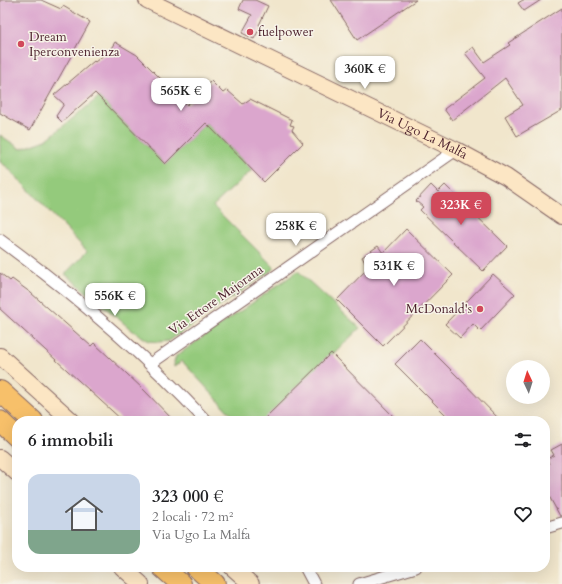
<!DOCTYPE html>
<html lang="it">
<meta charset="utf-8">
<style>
:root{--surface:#fff;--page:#f2f2f2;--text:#202124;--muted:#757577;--accent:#d1495b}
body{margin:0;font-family:Cardo,serif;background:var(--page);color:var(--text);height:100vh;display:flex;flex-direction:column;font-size:15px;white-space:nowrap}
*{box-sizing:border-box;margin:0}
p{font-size:13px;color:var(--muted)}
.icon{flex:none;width:22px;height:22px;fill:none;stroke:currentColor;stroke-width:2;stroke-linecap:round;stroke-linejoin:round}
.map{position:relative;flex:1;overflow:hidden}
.drawer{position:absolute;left:12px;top:416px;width:538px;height:156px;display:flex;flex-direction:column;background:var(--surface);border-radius:16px;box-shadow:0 4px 16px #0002}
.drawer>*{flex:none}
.needle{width:26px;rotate:356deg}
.buttons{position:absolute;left:506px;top:360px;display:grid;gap:8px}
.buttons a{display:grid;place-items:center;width:44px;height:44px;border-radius:50%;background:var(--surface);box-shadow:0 4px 16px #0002;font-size:20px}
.price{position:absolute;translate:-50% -34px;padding:0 9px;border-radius:8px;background:#fff;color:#222;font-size:13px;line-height:26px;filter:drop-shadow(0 1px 2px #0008)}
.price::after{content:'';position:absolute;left:50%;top:24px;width:12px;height:9px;margin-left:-6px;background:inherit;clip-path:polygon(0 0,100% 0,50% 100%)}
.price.on{background:var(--accent);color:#fff}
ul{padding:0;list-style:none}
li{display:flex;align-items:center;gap:12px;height:100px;padding:0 16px}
li span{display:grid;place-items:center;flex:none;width:112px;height:80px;border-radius:12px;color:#555}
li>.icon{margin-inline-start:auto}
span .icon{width:48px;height:48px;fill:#fffc;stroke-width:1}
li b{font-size:17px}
h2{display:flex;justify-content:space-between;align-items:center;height:48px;padding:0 16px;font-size:17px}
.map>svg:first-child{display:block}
.green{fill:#94ca7c;stroke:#6f7454}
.building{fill:#dba6cd}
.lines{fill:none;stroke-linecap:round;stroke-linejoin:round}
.street-casing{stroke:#846563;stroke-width:13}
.secondary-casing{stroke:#846563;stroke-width:18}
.highway-casing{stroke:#846563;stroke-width:22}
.street{stroke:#fff;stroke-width:11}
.secondary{stroke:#fce6c4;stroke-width:16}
.highway{stroke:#f7c06b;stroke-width:20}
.poi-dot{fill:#d1495b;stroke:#f7f3e8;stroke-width:1.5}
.labels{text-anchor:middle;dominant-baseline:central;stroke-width:3;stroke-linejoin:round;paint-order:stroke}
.poi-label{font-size:13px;fill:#4a1f2b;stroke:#f7f3e8;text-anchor:start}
.street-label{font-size:13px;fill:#4a1f2b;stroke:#f7f3e8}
</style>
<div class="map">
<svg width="562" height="584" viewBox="0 0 562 584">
<rect width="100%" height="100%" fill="#f7f3e8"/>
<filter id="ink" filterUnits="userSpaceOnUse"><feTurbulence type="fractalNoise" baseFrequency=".025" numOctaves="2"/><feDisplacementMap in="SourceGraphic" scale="8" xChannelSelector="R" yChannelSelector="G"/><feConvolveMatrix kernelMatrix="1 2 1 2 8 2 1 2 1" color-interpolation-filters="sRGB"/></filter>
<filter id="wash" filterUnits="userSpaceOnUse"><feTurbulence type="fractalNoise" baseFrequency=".012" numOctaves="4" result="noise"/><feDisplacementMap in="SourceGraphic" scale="16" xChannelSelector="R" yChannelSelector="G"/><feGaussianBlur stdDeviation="0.9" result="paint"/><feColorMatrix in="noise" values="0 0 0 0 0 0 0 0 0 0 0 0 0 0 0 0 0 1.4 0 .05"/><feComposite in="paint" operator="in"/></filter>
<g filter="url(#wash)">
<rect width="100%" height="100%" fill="#f1e6cc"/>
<g class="green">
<path d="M99 97 165 164 206 123 252 170 213 206 275 268 169 341 159 342 149 341 133 331 65 274 87 251 7 167 0 162V135L21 149 46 140Z"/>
<path d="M298 271 360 328 263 421H237L182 361 174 367V362L176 356Z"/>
</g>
<g id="blocks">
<g class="building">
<path d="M0 0H41L61 9 63 6 90 22 30 130 0 113Z"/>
<path d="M243 0H255L268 6 259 25 261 26 254 39 242 33 252 15 239 9Z"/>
<path d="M331 0H416L357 40Z"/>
<path d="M523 0H541L524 11 518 3Z"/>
<path d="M562 8V110L517 136 505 116 523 105 505 78 452 120 444 109 485 78 465 53 473 47 484 62 510 45 508 43Z"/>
<path d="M115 42 137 55 187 105 211 81 223 93 227 90 243 104 250 99 292 120 290 125 294 126 292 130 303 143 264 182 206 123 165 164 95 93 62 122 56 116 64 104 54 95 94 61 95 62 110 50Z"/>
<path d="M431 185 438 192 445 185 507 246 483 271 420 210 423 207 416 201Z"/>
<path d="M406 229 453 275 383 346 337 300 368 268 362 257 378 246 383 253Z"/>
<path d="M0 273 10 281 12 279 31 293 91 346 94 343 143 389 174 421H123L0 309Z"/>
<path d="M493 274 515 294 480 331 473 324 460 338 445 324Z"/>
<path d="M420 339 455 374 501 421H452L395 364Z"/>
<path d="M331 353 398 421H262Z"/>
<path d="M562 444V516H560L545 489V467L549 464 547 459 554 455 551 450Z"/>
</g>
</g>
</g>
<g filter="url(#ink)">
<use href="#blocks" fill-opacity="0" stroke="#846563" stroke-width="1"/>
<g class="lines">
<defs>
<g id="street">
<path d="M0 240C74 294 144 354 206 421"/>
<path d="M150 364 456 150"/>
<path d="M545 528 562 523"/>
<path d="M305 567 314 584"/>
<path d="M359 584 416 567"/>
</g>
<g id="secondary">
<path id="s1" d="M147 0 456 150 506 177 562 216"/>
<path d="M0 356 72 421"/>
<path d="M0 458 17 473"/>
<path d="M122 567 141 584"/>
<path d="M232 567 251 584"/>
</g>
<g id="highway">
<path d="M0 391 33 421"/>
<path d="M0 421 17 437"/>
<path d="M162 567 181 584"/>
<path d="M196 567 215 584"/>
</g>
</defs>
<use href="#street" class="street-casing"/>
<use href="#secondary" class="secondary-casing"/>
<use href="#highway" class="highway-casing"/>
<use href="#street" class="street"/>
<use href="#secondary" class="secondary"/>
<use href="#highway" class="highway"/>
</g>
</g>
<g class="poi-dot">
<circle cx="250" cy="32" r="4"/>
<circle cx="21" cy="44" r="4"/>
<circle cx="480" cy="309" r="4"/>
</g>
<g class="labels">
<g class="poi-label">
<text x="258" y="32">fuelpower</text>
<text x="29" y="37">Dream<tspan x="29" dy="15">Iperconvenienza</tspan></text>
<text x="472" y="309" text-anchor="end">McDonald's</text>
</g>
<g class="street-label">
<text stroke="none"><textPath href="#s1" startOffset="306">Via Ugo La Malfa</textPath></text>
<text transform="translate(216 300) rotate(-35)">Via Ettore Majorana</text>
</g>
</g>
</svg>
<div class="buttons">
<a><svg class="needle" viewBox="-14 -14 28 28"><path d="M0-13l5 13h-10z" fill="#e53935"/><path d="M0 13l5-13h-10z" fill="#757577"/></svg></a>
</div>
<b class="price" style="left:365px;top:90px">360K €</b>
<b class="price" style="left:181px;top:112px">565K €</b>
<b class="price on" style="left:461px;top:226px">323K €</b>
<b class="price" style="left:296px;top:247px">258K €</b>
<b class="price" style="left:394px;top:287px">531K €</b>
<b class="price" style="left:115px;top:317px">556K €</b>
<section class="drawer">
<h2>6 immobili<svg class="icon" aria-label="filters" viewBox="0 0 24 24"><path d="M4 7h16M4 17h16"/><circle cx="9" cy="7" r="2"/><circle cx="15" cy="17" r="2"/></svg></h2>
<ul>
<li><span style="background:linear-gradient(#c9d6e8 70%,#7fa58c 0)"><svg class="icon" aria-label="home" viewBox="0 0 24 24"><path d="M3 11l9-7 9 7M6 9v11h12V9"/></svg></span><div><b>323 000 €</b><p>2 locali · 72 m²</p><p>Via Ugo La Malfa</p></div><svg class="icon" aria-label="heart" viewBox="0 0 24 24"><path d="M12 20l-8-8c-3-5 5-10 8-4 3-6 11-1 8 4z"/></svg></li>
</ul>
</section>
</div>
